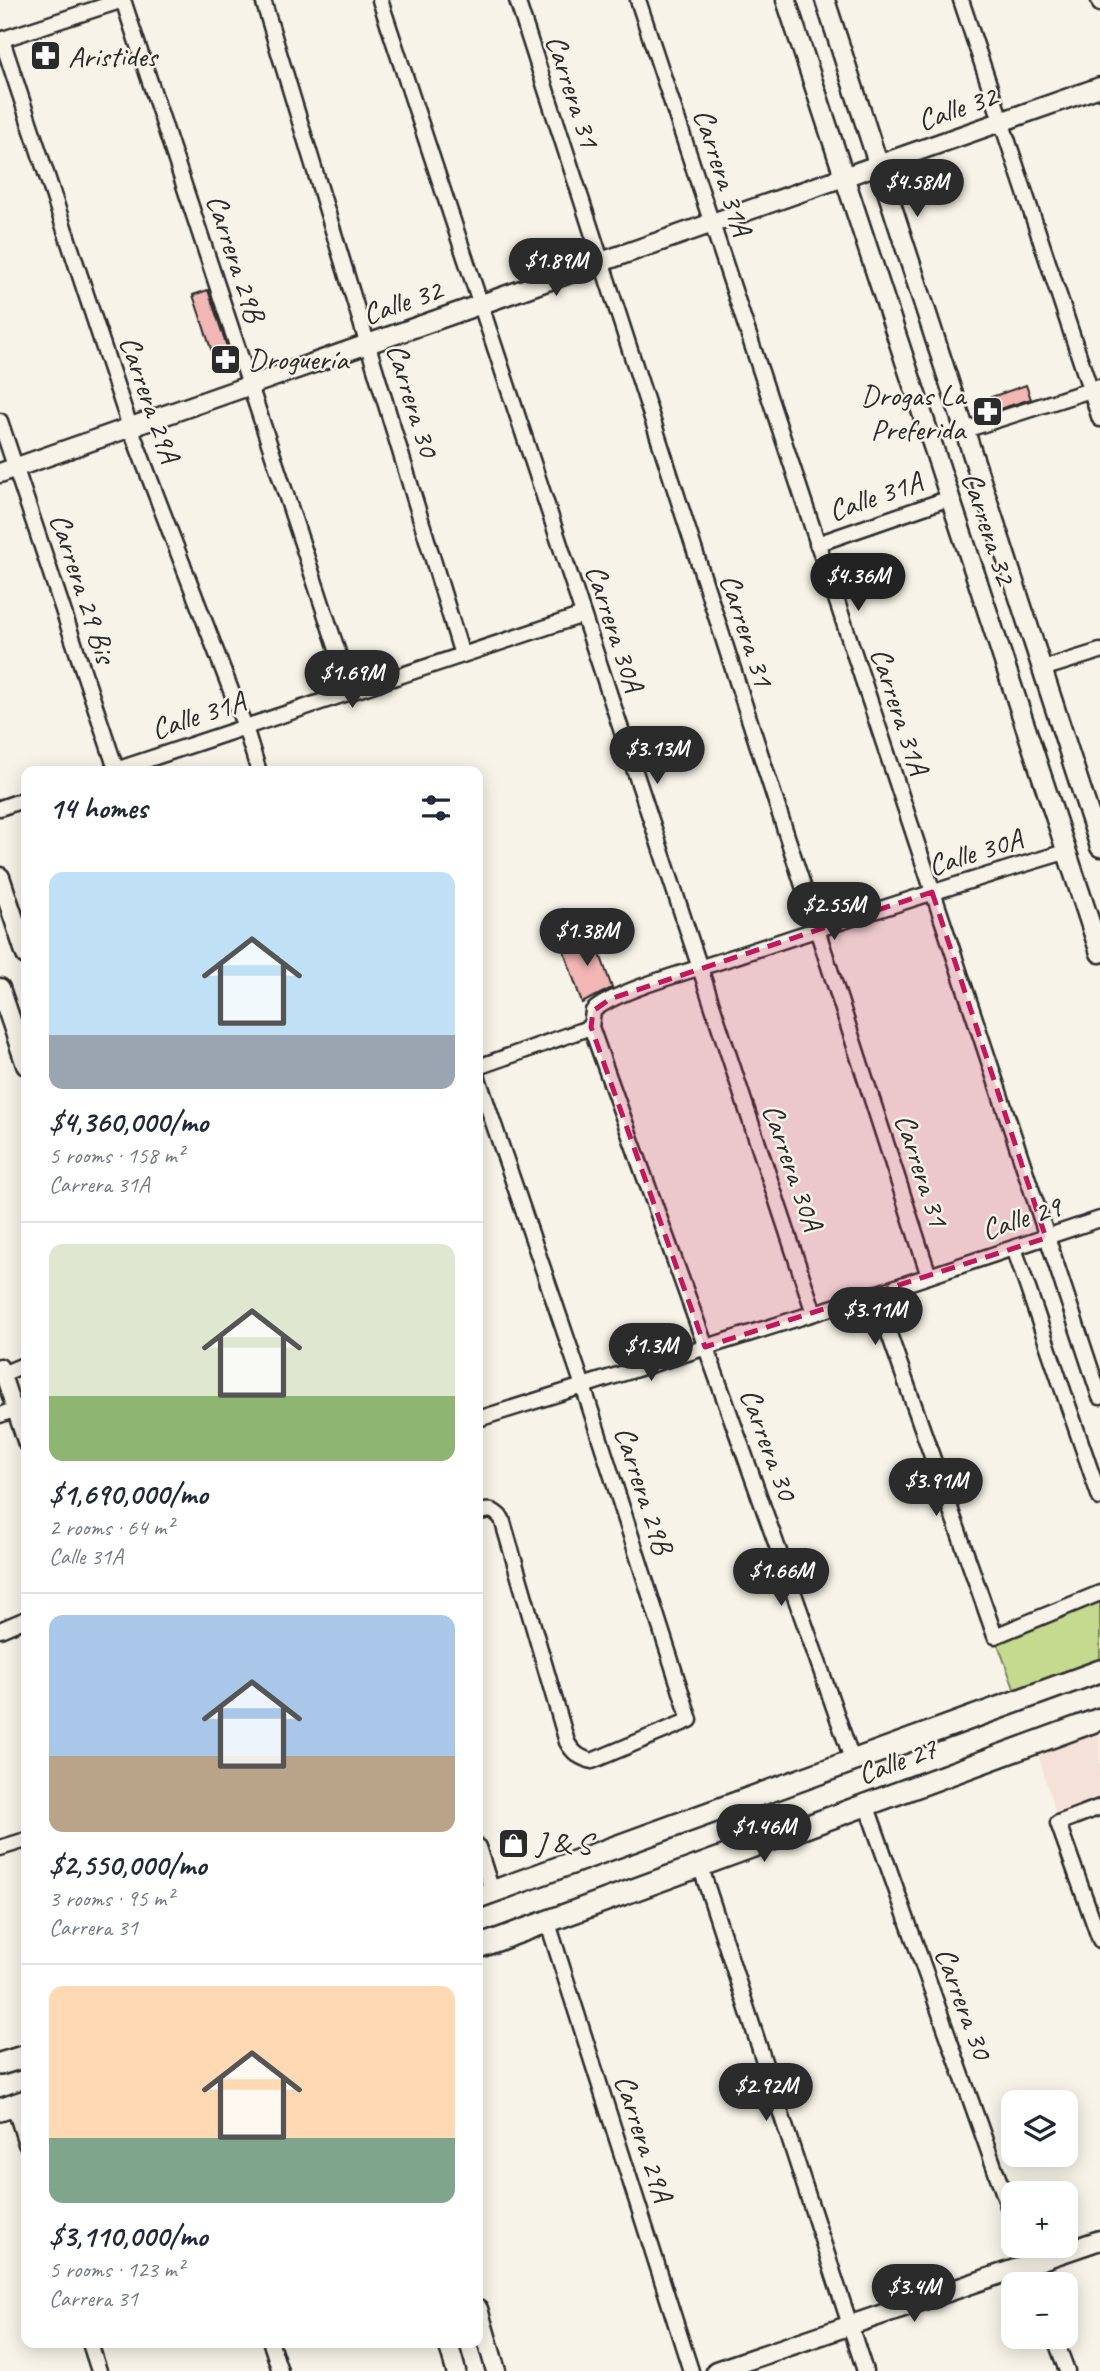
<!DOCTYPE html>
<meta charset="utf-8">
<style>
:root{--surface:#fff;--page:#f2f2f3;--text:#1f2937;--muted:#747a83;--line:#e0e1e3;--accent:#2b2b2b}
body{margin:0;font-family:Caveat,sans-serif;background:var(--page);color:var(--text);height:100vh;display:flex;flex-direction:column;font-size:26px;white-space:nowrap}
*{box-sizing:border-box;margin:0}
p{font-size:23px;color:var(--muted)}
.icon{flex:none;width:38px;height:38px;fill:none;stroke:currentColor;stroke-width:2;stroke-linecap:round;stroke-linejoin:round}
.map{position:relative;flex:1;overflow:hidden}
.sheet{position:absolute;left:21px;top:766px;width:462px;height:1582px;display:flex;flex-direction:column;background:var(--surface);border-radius:14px;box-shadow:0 4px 18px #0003}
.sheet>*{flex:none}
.controls{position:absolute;left:1001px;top:2090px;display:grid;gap:14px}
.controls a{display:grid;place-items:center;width:77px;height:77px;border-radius:14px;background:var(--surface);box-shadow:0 4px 18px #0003;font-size:35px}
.price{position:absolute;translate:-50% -60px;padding:0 16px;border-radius:24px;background:var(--accent);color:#fff;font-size:23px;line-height:46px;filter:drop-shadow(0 2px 4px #0008)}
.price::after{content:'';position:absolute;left:50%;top:42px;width:21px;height:16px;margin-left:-10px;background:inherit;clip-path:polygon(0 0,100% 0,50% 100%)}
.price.active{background:#222;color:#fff}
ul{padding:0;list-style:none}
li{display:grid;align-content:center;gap:14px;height:371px;padding:0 28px}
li+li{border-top:2px solid var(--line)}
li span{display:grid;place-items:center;height:217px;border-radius:14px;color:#555}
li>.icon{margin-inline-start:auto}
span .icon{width:126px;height:126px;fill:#fffc;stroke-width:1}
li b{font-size:30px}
h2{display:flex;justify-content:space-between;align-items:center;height:84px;padding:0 28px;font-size:30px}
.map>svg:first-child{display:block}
.built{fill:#f6e1d9}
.green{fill:#c5da8f;stroke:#78825d;stroke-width:2}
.building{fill:#f2b6b5;stroke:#2b2b2b;stroke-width:2}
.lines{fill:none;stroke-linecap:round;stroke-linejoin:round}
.minor-casing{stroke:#2b2b2b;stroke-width:19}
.tertiary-casing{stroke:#2b2b2b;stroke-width:23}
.secondary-casing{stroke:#2b2b2b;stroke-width:26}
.minor{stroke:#f7f3e8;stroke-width:14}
.tertiary{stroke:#f7f3e8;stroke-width:18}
.secondary{stroke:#f7f3e8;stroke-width:21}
.marked{fill:#c2185b;fill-opacity:0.2;stroke:#c2185b;stroke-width:5;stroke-dasharray:14 9;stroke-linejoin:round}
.labels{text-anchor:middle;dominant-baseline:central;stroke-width:5;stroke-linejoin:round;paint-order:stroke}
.poi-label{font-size:30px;fill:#2b2b2b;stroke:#f7f3e8;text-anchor:start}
.street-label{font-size:30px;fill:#2b2b2b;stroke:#f7f3e8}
</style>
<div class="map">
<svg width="1100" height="2371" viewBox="0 0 1100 2371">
<rect width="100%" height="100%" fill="#f7f3e8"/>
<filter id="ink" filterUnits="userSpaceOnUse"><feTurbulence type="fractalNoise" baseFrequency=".0143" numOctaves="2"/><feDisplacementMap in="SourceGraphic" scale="14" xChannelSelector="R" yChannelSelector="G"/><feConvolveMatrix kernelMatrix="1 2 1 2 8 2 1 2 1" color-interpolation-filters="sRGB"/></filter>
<g filter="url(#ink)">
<path class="built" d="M1100 1719V1807L1058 1823 1035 1743Z"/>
<path class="green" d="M1100 1593V1671L1019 1702 995 1636Z"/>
<g class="building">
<path d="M208 290 232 362 217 367 193 295Z"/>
<path d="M1026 385 1031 399 984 414 980 401Z"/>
<path d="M593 934 612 988 582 1003 562 945Z"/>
</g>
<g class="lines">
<defs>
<g id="minor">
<path d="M263 0 462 655"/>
<path d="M380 0 814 1313"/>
<path d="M517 0 929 1276"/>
<path d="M638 0 1100 1397"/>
<path d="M961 0 1100 419"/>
<path d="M1099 0 1100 4"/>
<path d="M0 40 123 0 351 692"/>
<path d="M2 40 130 427 245 727 259 772"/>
<path d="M0 421 117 772"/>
<path d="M965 430 1100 387"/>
<path d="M817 544 950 498"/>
<path d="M1042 669 1100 651"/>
<path d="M110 772 583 615"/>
<path d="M0 808 26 799"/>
<path d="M478 1067 591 1027"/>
<path d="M478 1078 583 1386 690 1720 592 1761C580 1758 573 1753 567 1742L502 1519C494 1509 489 1509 478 1513"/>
<path d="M1014 1248 1100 1498"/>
<path d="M875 1294 995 1636 1100 1593"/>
<path d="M0 1366 26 1444"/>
<path d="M0 1375 26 1364"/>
<path d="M0 1415 26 1405"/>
<path d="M478 1419 875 1294 1100 1219"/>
<path d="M0 1630 26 1619"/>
<path d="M853 1762C768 1516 678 1272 591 1027L593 1011C615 991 690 971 721 961 836 923 950 886 1065 852"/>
<path d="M866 1804 1013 2220"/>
<path d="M1100 1807 1058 1823 1100 1940"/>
<path d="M478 1847 492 1891"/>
<path d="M0 1848 26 1840"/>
<path d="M700 1865 865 2371"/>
<path d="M547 1920 691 2371"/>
<path d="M14 2105 26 2144"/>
<path d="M1022 2245 1036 2284"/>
<path d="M1054 2336 1067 2371"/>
<path d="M90 2343 99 2371"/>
<path d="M271 2343 280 2371"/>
</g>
<g id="tertiary">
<path d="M786 0 1100 953"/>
<path d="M825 0 1100 847"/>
<path d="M0 473 1100 87"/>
<path d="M0 877 26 955"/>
<path d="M0 988 26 1065"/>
<path d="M478 2309 496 2371"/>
<path d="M448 2343 456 2371"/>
<path d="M716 2371 1100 2240"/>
</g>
<g id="secondary">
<path d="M478 1897 1100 1671"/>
<path d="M478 1947 1100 1719"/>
<path d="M0 2064 26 2056"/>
<path d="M0 2110 26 2101"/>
</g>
</defs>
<use href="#minor" class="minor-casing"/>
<use href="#tertiary" class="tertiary-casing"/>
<use href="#secondary" class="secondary-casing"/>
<use href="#minor" class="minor"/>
<use href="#tertiary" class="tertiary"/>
<use href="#secondary" class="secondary"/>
</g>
</g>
<path class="marked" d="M932 892 1046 1238 705 1347 591 1027 593 1011 610 999Z"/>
<defs>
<symbol id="pharmacy-square" viewBox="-11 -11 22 22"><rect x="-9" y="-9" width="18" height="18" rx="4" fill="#2b2b2b" stroke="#f7f3e8"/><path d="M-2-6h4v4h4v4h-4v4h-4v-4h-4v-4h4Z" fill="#fff"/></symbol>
<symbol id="shop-square" viewBox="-11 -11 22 22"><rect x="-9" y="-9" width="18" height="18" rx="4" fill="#2b2b2b" stroke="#f7f3e8"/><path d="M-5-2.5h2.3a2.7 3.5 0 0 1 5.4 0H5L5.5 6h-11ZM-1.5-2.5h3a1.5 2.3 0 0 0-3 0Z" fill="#fff"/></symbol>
</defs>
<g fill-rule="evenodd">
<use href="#pharmacy-square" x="28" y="38" width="35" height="35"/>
<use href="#pharmacy-square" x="208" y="342" width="35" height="35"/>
<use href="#pharmacy-square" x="970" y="394" width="35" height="35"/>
<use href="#shop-square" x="496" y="1826" width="35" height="35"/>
</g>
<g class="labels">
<g class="poi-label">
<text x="68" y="56">Aristides</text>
<text x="248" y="359">Droguería</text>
<text x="965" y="395" text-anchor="end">Drogas La<tspan x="965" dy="34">Preferida</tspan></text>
<text x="536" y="1843">J &amp; S</text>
</g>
<g class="street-label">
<text transform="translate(573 91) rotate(72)">Carrera 31</text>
<text transform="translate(957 108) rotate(-19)">Calle 32</text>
<text transform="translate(723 172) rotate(72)">Carrera 31A</text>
<text transform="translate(236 258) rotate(72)">Carrera 29B</text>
<text transform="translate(402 302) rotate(-19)">Calle 32</text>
<text transform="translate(150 399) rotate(71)">Carrera 29A</text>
<text transform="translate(413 400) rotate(73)">Carrera 30</text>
<text transform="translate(875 496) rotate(-19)">Calle 31A</text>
<text transform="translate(989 528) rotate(72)">Carrera 32</text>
<text transform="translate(83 588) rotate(72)">Carrera 29 Bis</text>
<text transform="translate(615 628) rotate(72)">Carrera 30A</text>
<text transform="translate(747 630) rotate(72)">Carrera 31</text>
<text transform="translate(900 711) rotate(72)">Carrera 31A</text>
<text transform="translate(198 715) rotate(-18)">Calle 31A</text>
<text transform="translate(975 852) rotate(-17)">Calle 30A</text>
<text transform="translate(793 1167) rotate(71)">Carrera 30A</text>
<text transform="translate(922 1170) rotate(72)">Carrera 31</text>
<text transform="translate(1021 1218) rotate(-18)">Calle 29</text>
<text transform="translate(769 1444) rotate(70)">Carrera 30</text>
<text transform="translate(644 1490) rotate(72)">Carrera 29B</text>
<text transform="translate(897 1761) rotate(-20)">Calle 27</text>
<text transform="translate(964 2003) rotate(70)">Carrera 30</text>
<text transform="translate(644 2138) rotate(72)">Carrera 29A</text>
</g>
</g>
</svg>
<div class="controls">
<a><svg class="icon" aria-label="layers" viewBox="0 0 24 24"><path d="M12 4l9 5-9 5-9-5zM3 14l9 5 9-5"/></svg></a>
<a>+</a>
<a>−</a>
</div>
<b class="price" style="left:917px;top:219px">$4.58M</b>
<b class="price" style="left:556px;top:298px">$1.89M</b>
<b class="price active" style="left:858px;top:613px">$4.36M</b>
<b class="price" style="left:352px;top:710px">$1.69M</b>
<b class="price" style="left:657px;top:786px">$3.13M</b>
<b class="price" style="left:834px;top:942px">$2.55M</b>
<b class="price" style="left:587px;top:968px">$1.38M</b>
<b class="price" style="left:875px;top:1347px">$3.11M</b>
<b class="price" style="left:651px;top:1383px">$1.3M</b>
<b class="price" style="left:936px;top:1518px">$3.91M</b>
<b class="price" style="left:781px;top:1608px">$1.66M</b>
<b class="price" style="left:764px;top:1864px">$1.46M</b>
<b class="price" style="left:766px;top:2123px">$2.92M</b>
<b class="price" style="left:914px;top:2324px">$3.4M</b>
<section class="sheet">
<h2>14 homes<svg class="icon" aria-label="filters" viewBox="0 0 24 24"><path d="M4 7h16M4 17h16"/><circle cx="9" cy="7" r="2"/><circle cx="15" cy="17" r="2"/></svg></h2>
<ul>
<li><span style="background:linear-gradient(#bfe0f5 75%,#9aa5b1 0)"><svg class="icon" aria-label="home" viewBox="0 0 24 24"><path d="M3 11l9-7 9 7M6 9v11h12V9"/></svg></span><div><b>$4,360,000/mo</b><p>5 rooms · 158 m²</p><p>Carrera 31A</p></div></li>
<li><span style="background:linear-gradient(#dfe7d0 70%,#8fb573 0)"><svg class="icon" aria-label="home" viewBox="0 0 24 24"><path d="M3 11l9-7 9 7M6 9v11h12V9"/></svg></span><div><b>$1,690,000/mo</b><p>2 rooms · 64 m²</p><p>Calle 31A</p></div></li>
<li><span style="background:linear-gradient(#a9c7e8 65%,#b9a48a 0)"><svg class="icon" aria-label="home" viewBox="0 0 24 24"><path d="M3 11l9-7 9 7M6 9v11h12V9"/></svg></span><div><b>$2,550,000/mo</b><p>3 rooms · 95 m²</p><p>Carrera 31</p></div></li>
<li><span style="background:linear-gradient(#ffd9b3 70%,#7fa58c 0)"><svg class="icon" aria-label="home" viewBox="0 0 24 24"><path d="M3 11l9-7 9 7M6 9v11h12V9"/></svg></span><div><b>$3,110,000/mo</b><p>5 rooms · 123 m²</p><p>Carrera 31</p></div></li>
</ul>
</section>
</div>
